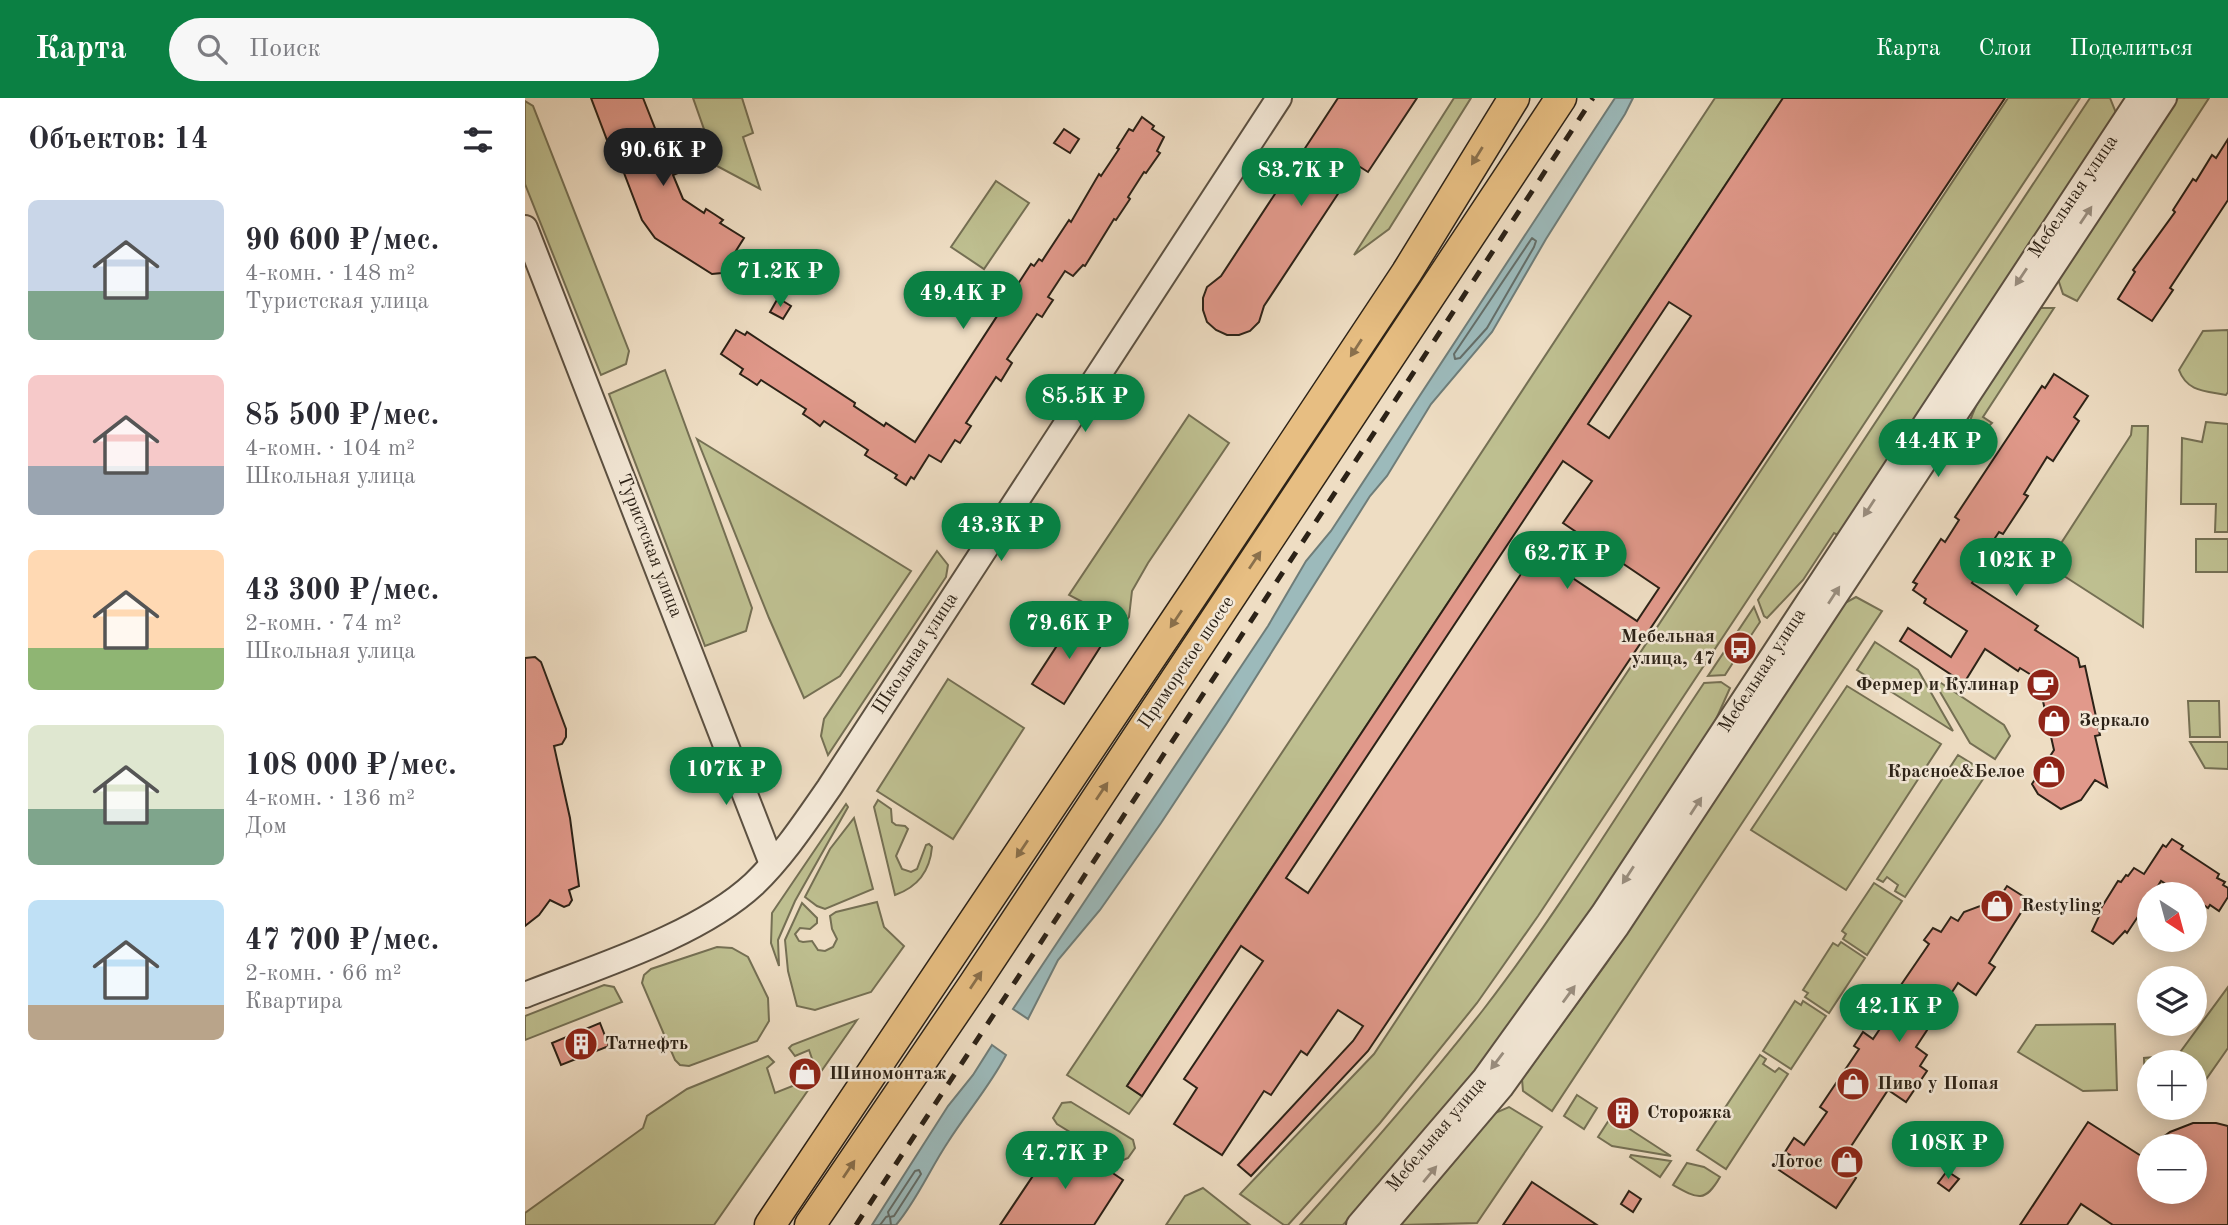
<!DOCTYPE html>
<html lang="ru">
<meta charset="utf-8">
<style>
:root{--surface:#fff;--page:#f7f7f7;--text:#2b2b33;--muted:#7c7c81;--accent:#0b8043}
body{margin:0;font-family:"Old Standard TT",serif;background:var(--page);color:var(--text);height:100vh;display:flex;flex-direction:column;font-size:26px;white-space:nowrap}
*{box-sizing:border-box;margin:0}
p{font-size:23px;color:var(--muted)}
.icon{flex:none;width:38px;height:38px;fill:none;stroke:currentColor;stroke-width:2;stroke-linecap:round;stroke-linejoin:round}
.map{position:relative;flex:1;overflow:hidden}
.side{display:flex;flex-direction:column;background:var(--surface);width:525px}
.side>*{flex:none}
.needle{width:46px;rotate:144deg}
.fabs{position:absolute;left:1612px;top:784px;display:grid;gap:14px}
.fabs a{display:grid;place-items:center;width:70px;height:70px;border-radius:50%;background:var(--surface);box-shadow:0 4px 18px #0003;font-size:35px}
.price{position:absolute;translate:-50% -60px;padding:0 16px;border-radius:24px;background:var(--accent);color:#fff;font-size:23px;line-height:46px;filter:drop-shadow(0 2px 4px #0008)}
.price::after{content:'';position:absolute;left:50%;top:42px;width:21px;height:16px;margin-left:-10px;background:inherit;clip-path:polygon(0 0,100% 0,50% 100%)}
.price.current{background:#222;color:#fff}
ul{padding:0;list-style:none}
li{display:flex;align-items:center;gap:21px;height:175px;padding:0 28px}
li span{display:grid;place-items:center;flex:none;width:196px;height:140px;border-radius:10px;color:#555}
li>.icon{margin-inline-start:auto}
span .icon{width:84px;height:84px;fill:#fffc;stroke-width:1}
li b{font-size:30px}
h2{display:flex;justify-content:space-between;align-items:center;height:84px;padding:0 28px;font-size:30px}
header{display:flex;align-items:center;gap:42px;box-sizing:border-box;height:98px;padding:0 35px;background:var(--accent);color:#fff}
header strong{font-size:33px}
nav{display:flex;gap:38px;margin-inline-start:auto;font-size:24px}
.search{width:490px;height:63px;background:var(--page);display:flex;align-items:center;gap:18px;box-sizing:border-box;padding:0 24px;border-radius:38px;color:var(--muted);font-size:26px}
main{display:flex;flex:1;min-height:0}
.map>svg:first-child{display:block}
.green{fill:#bebf90;stroke:#757054;stroke-width:2}
.water{fill:#9cbabb;stroke:#6f7d79;stroke-width:2}
.lines{fill:none;stroke-linecap:round;stroke-linejoin:round}
.shore{stroke:#646e69;stroke-width:2}
.building{fill:#e1998b;stroke:#2c2217;stroke-width:2;fill-rule:evenodd}
.minor-casing{stroke:#5c5142;stroke-width:28}
.major-casing{stroke:#2c2217;stroke-width:33}
.minor{stroke:#f4e9d8;stroke-width:24}
.major{stroke:#e7be82;stroke-width:30}
.rail{stroke:#2c2217;stroke-width:5;stroke-dasharray:12 12;stroke-linecap:butt}
.oneway{fill:#8a704c}
.oneway2{fill:#9a8f81}
.labels{text-anchor:middle;dominant-baseline:central;stroke-width:5;stroke-linejoin:round;paint-order:stroke}
.street-label{font-size:19px;fill:#2c2217;stroke:#f4e9d8}
.poi-label{font-size:19px;font-weight:bold;fill:#2c2217;stroke:#f4e9d8;text-anchor:start}
</style>
<header>
<strong>Карта</strong>
<div class="search"><svg class="icon" aria-label="search" viewBox="0 0 24 24"><circle cx="10" cy="10" r="6"/><path d="M15 15l6 6"/></svg>Поиск</div>
<nav><a>Карта</a><a>Слои</a><a>Поделиться</a></nav>
</header>
<main>
<section class="side">
<h2>Объектов: 14<svg class="icon" aria-label="filters" viewBox="0 0 24 24"><path d="M4 7h16M4 17h16"/><circle cx="9" cy="7" r="2"/><circle cx="15" cy="17" r="2"/></svg></h2>
<ul>
<li><span style="background:linear-gradient(#c9d6e8 65%,#7fa58c 0)"><svg class="icon" aria-label="home" viewBox="0 0 24 24"><path d="M3 11l9-7 9 7M6 9v11h12V9"/></svg></span><div><b>90 600 ₽/мес.</b><p>4-комн. · 148 m²</p><p>Туристская улица</p></div></li>
<li><span style="background:linear-gradient(#f6c9c9 65%,#9aa5b1 0)"><svg class="icon" aria-label="home" viewBox="0 0 24 24"><path d="M3 11l9-7 9 7M6 9v11h12V9"/></svg></span><div><b>85 500 ₽/мес.</b><p>4-комн. · 104 m²</p><p>Школьная улица</p></div></li>
<li><span style="background:linear-gradient(#ffd9b3 70%,#8fb573 0)"><svg class="icon" aria-label="home" viewBox="0 0 24 24"><path d="M3 11l9-7 9 7M6 9v11h12V9"/></svg></span><div><b>43 300 ₽/мес.</b><p>2-комн. · 74 m²</p><p>Школьная улица</p></div></li>
<li><span style="background:linear-gradient(#dfe7d0 60%,#7fa58c 0)"><svg class="icon" aria-label="home" viewBox="0 0 24 24"><path d="M3 11l9-7 9 7M6 9v11h12V9"/></svg></span><div><b>108 000 ₽/мес.</b><p>4-комн. · 136 m²</p><p>Дом</p></div></li>
<li><span style="background:linear-gradient(#bfe0f5 75%,#b9a48a 0)"><svg class="icon" aria-label="home" viewBox="0 0 24 24"><path d="M3 11l9-7 9 7M6 9v11h12V9"/></svg></span><div><b>47 700 ₽/мес.</b><p>2-комн. · 66 m²</p><p>Квартира</p></div></li>
</ul>
</section>
<div class="map">
<svg width="1703" height="1127" viewBox="0 0 1703 1127">
<rect width="100%" height="100%" fill="#eeddc3"/>
<filter id="stains"><feTurbulence type="fractalNoise" baseFrequency=".00286" numOctaves="4"/><feColorMatrix values="0 0 0 0 .2 0 0 0 0 .09 0 0 0 0 .02 0 0 0 .5 -.17"/></filter>
<radialGradient id="worn" r=".72"><stop offset=".6" stop-color="#630" stop-opacity="0"/><stop offset="1" stop-color="#630" stop-opacity=".3"/></radialGradient>
<g class="green">
<path d="M168 0H217L228 35 218 39 235 91 192 68Z"/>
<path d="M929 0H946L864 131 829 157Z"/>
<path d="M1190 0H1258L602 988 617 998 604 1016 542 977 908 428Z"/>
<path d="M1483 0H1555L1013 818 952 905 855 1025 763 1127H759L715 1096 849 956Z"/>
<path d="M1565 0H1585L1591 15 1315 438 1309 435 1278 482 1242 520 1239 518 1233 502Z"/>
<path d="M1653 0H1684L1552 203 1538 196 1533 181Z"/>
<path d="M0 3 8 8 104 253 101 266 76 277 0 86Z"/>
<path d="M471 83 504 105 459 171 426 149Z"/>
<path d="M1514 210H1529L1458 319 1467 325 1440 351 1435 347 1455 298Z"/>
<path d="M1703 232V294L1701 297C1681 293 1662 294 1654 272L1678 233Z"/>
<path d="M140 272 227 510 221 533 180 548 84 296Z"/>
<path d="M664 317 704 345 623 465 607 493 604 519 591 538 576 528 571 511 544 497Z"/>
<path d="M1681 324 1703 326V434H1690L1691 406H1656L1657 340 1677 344Z"/>
<path d="M1607 328H1623L1618 529 1522 467 1606 337Z"/>
<path d="M172 341 386 473 315 578 279 600 244 520Z"/>
<rect x="1671" y="441" width="32" height="33"/>
<path d="M412 453 423 467 421 479 303 657 296 638 299 621Z"/>
<path d="M1331 499 1357 513 1027 1013 998 993 997 981 1081 866 1320 505Z"/>
<path d="M1229 509 1235 524 1223 542 1218 539 1207 556 1211 560 1200 577 1183 578Z"/>
<path d="M1350 544 1393 572 1428 633 1332 572Z"/>
<path d="M423 581 499 630 428 741 352 693Z"/>
<path d="M1413 583 1479 627 1485 638 1470 661 1445 645 1411 587Z"/>
<path d="M1196 584 1205 590 1184 637 1049 842 947 978 879 1060 818 1127H775C838 1057 900 986 958 912 1038 808 1106 694 1179 585Z"/>
<path d="M1322 588 1416 646 1321 792 1226 732Z"/>
<path d="M1663 603H1694L1695 639H1665Z"/>
<path d="M1665 644H1703V671L1680 670Z"/>
<path d="M1433 657 1462 675 1380 799 1370 793 1373 787 1362 779 1358 784 1352 781Z"/>
<path d="M353 702 366 711 367 724 371 727 380 728 383 731 371 758 377 771 386 774 392 771 401 747 404 746 407 749C405 772 393 789 370 797L349 709Z"/>
<path d="M321 706 323 709 270 803 253 842 254 868 246 845 247 815Z"/>
<path d="M329 720 348 791 300 811 292 808 280 799 305 751Z"/>
<path d="M1349 785 1377 803 1342 857 1318 841 1321 836 1317 833Z"/>
<path d="M352 804 359 829 379 848 346 894 290 912 272 908 263 873 260 842 277 805 292 820V825L285 831 275 830 270 836 274 843 278 844 287 843 293 852 300 853 308 849 312 841 307 831 305 818 311 814Z"/>
<path d="M1316 844 1340 860 1304 915 1280 899 1283 895 1278 892 1308 845 1313 848Z"/>
<path d="M192 849 207 850 223 859 243 900 244 923 232 943 164 968 155 967 150 962 117 885 119 877 126 871Z"/>
<path d="M79 887 89 889 97 904 0 942V918Z"/>
<path d="M1703 889V950L1675 990 1670 991V964H1624V993H1620L1619 960 1653 957Z"/>
<path d="M1270 903 1276 907 1278 903 1301 918 1266 971 1238 953Z"/>
<path d="M332 922 189 1127H0V1115L118 1030 122 1018 162 991 243 958 249 964 242 970 250 995 293 978 284 952 270 958 264 950 267 947Z"/>
<path d="M1590 926 1592 992 1558 993 1493 954 1511 927Z"/>
<path d="M1235 957 1241 961 1238 966 1250 974 1254 970 1263 976 1201 1071 1172 1052Z"/>
<path d="M1052 997 1072 1010 1059 1031 1039 1018Z"/>
<path d="M546 1004 608 1042 610 1050 603 1060 594 1064 532 1026 528 1020 537 1005Z"/>
<path d="M984 1009 1017 1029 952 1125 875 1127 970 1015Z"/>
<path d="M1086 1019 1146 1058 1087 1048 1073 1039Z"/>
<path d="M1106 1057 1146 1063 1135 1079 1105 1059Z"/>
<path d="M1162 1065 1179 1069 1195 1079C1180 1105 1173 1101 1148 1087Z"/>
<path d="M678 1090 725 1127H641L660 1098Z"/>
</g>
<g class="water">
<path d="M1090 0H1108L1100 16 1021 141 967 234 906 306 862 378 845 398 702 625 636 725 575 812 533 862 503 921 488 911 743 528 781 463 806 433Z"/>
<path d="M467 947 481 957C465 988 442 1014 423 1044 405 1071 392 1102 371 1127H347L423 1008 448 977Z"/>
</g>
<g class="lines">
<g class="shore">
<path d="M1007 140 1011 143 1009 149 962 230 935 260 930 261 929 256Z"/>
<path d="M355 1127 361 1119 364 1118 363 1114 390 1073 394 1072 396 1076 369 1118 365 1119 366 1127"/>
</g>
</g>
<g class="building">
<path d="M66 0H118L141 58 145 57 149 67 153 75 148 77 158 101 179 115 181 111 189 116 198 122 195 125 219 140 197 175 187 176 130 140 117 122 86 41 82 42Z"/>
<path d="M813 0H892L843 74 832 67 739 208 734 224 725 233 714 237H702L691 232 682 224 678 212V200L682 189 696 178Z"/>
<path d="M1258 0H1480L843 953 726 1078 713 1067 828 943 838 928 813 912 782 957 776 953 746 997 739 993 697 1057 649 1026 672 990 659 981 738 863 716 848 617 998 602 988ZM1144 204 1166 218 1084 340 1063 326ZM1038 363 1067 383 1038 425 1134 490 1112 523 1010 455 783 795 761 780Z"/>
<path d="M617 19 629 28 627 31 639 39 632 53 635 55 621 75 619 74 603 99 605 101 591 122 589 121 560 168 558 167 548 178 540 173 523 199 528 202 522 211 517 219 512 216 482 261 487 265 476 283 471 279 441 325 446 328 435 345 430 342 416 364 404 357 389 381 386 379 381 387 370 380 372 377 340 357 343 352 299 323 295 328 287 322 278 316 281 311 236 282 232 287 223 281 215 276 218 271 196 256 211 232 220 237 222 234 330 305 329 308 359 328 361 325 390 344 506 166 509 168 514 161 517 163 544 122 546 124 574 76 576 78 594 51 592 50 604 31 608 33Z"/>
<path d="M539 31 554 41 545 55 529 45Z"/>
<path d="M1703 41V102L1645 190 1648 192 1627 223 1593 201 1610 174 1608 172 1650 114 1648 112 1668 81 1671 83 1687 57 1691 60Z"/>
<path d="M253 200 266 208 258 221 245 214Z"/>
<path d="M1529 276 1563 298 1549 319 1554 323 1528 363 1522 359 1499 396 1503 398 1478 436 1474 434 1458 458 1462 461 1447 485 1513 528 1510 532 1553 560 1555 569 1560 568 1575 637 1570 638 1582 689 1570 682 1556 702 1536 711 1513 696 1507 686 1529 652 1513 581 1495 570 1493 573 1460 551 1439 585 1375 543 1383 530 1426 559 1442 533 1399 505 1401 501 1388 492 1392 486 1388 484 1416 441 1420 444 1434 422 1430 419 1517 288 1520 290Z"/>
<path d="M550 520 581 540 539 606 507 586Z"/>
<path d="M10 559 16 564 41 631V639L37 646 29 648 45 720 54 788 44 792 47 802 44 807 39 809 25 802 14 817 0 828V560Z"/>
<path d="M1647 741 1658 748 1656 751 1694 776 1692 780 1700 784 1698 787 1703 790V799L1694 813 1685 807 1683 810 1670 801V796H1656L1636 783 1628 796H1624V802L1602 835 1600 833 1588 846 1567 833 1575 816 1573 815 1593 783 1596 784 1601 777 1603 778 1609 770 1619 776 1638 747 1641 749Z"/>
<path d="M1482 788 1504 802 1464 865 1470 869 1451 897 1433 885 1391 949 1402 957 1395 968 1402 973 1381 1004 1363 992 1321 1056 1332 1063 1324 1075 1331 1080 1311 1110 1254 1072 1265 1057 1260 1054 1269 1040 1279 1047 1302 1014 1295 1009 1334 951 1329 948 1338 934 1348 941 1371 907 1365 903 1404 846 1399 842 1408 830 1416 834 1426 819 1433 823 1439 814 1455 808 1465 814Z"/>
<path d="M75 925 84 948 36 967 27 945Z"/>
<path d="M1563 1024 1624 1063V1094H1670V1048H1626L1645 1034 1668 1025H1691L1703 1028V1127H1588L1556 1106 1542 1127H1495Z"/>
<path d="M534 1039 598 1082 569 1127H475Z"/>
<path d="M1422 1073 1434 1081 1424 1093 1413 1085Z"/>
<path d="M1007 1084 1072 1127H978Z"/>
<path d="M1104 1093 1116 1101 1108 1114 1096 1106Z"/>
</g>
<g class="lines">
<defs>
<g id="minor">
<path d="M0 130 247 766"/>
<path d="M0 897C71 869 173 838 229 786 258 758 281 723 304 690L754 0"/>
<path d="M834 1127 960 980 1078 816 1615 0"/>
<path d="M859 1127 976 989 1092 828 1639 0"/>
</g>
<g id="major">
<path d="M245 1127 675 486 882 174 989 0"/>
<path d="M285 1127 449 886 1036 0"/>
</g>
</defs>
<use href="#minor" class="minor-casing"/>
<use href="#major" class="major-casing"/>
<use href="#minor" class="minor"/>
<use href="#major" class="major"/>
<path class="rail" d="M331 1127 1068 0"/>
</g>
<defs><path id="oneway-solid" d="M-6-.8H1V-3.2L6.5 0L1 3.2V.8H-6Z" transform="scale(1.75)"/></defs>
<g class="oneway">
<use href="#oneway-solid" transform="translate(952 58) rotate(122)"/>
<use href="#oneway-solid" transform="translate(831 250) rotate(123)"/>
<use href="#oneway-solid" transform="translate(730 462) rotate(-56)"/>
<use href="#oneway-solid" transform="translate(651 521) rotate(124)"/>
<use href="#oneway-solid" transform="translate(577 693) rotate(-56)"/>
<use href="#oneway-solid" transform="translate(497 751) rotate(124)"/>
<use href="#oneway-solid" transform="translate(451 882) rotate(-56)"/>
<use href="#oneway-solid" transform="translate(324 1071) rotate(-56)"/>
</g>
<g class="oneway2">
<use href="#oneway-solid" transform="translate(1561 117) rotate(-56)"/>
<use href="#oneway-solid" transform="translate(1496 179) rotate(124)"/>
<use href="#oneway-solid" transform="translate(1344 410) rotate(123)"/>
<use href="#oneway-solid" transform="translate(1309 497) rotate(-57)"/>
<use href="#oneway-solid" transform="translate(1171 708) rotate(-57)"/>
<use href="#oneway-solid" transform="translate(1103 777) rotate(123)"/>
<use href="#oneway-solid" transform="translate(1044 896) rotate(-54)"/>
<use href="#oneway-solid" transform="translate(972 963) rotate(127)"/>
<use href="#oneway-solid" transform="translate(905 1076) rotate(-50)"/>
</g>
<defs>
<symbol id="bus-disc" viewBox="-11 -11 22 22"><circle r="9.5" fill="#8f2418" stroke="#f4e9d8"/><path d="M-5-6H5V4H4V6H2V4H-2V6H-4V4H-5ZM-3.5-4V0h7V-4ZM-3.5 1.2v1.5H-2V1.2ZM2 1.2v1.5H3.5V1.2Z" fill="#fff"/></symbol>
<symbol id="cafe-disc" viewBox="-11 -11 22 22"><circle r="9.5" fill="#8f2418" stroke="#f4e9d8"/><path d="M-5.5-4.5H6V0H3Q3 3.5 0 3.5H-2.5Q-5.5 3.5-5.5 0ZM3-3.2v2h1.7v-2ZM-6 4.5H4V6H-6Z" fill="#fff"/></symbol>
<symbol id="shop-disc" viewBox="-11 -11 22 22"><circle r="9.5" fill="#8f2418" stroke="#f4e9d8"/><path d="M-5-2.5h2.3a2.7 3.5 0 0 1 5.4 0H5L5.5 6h-11ZM-1.5-2.5h3a1.5 2.3 0 0 0-3 0Z" fill="#fff"/></symbol>
<symbol id="building-disc" viewBox="-11 -11 22 22"><circle r="9.5" fill="#8f2418" stroke="#f4e9d8"/><path d="M-4-6H4V6H1V3H-1V6H-4ZM-2.5-4.3h1.7v1.8h-1.7ZM.8-4.3h1.7v1.8H.8ZM-2.5-1h1.7V.8h-1.7ZM.8-1h1.7V.8H.8Z" fill="#fff"/></symbol>
</defs>
<g fill-rule="evenodd">
<use href="#bus-disc" x="1196" y="531" width="38" height="38"/>
<use href="#cafe-disc" x="1499" y="568" width="38" height="38"/>
<use href="#shop-disc" x="1510" y="604" width="38" height="38"/>
<use href="#shop-disc" x="1505" y="655" width="38" height="38"/>
<use href="#shop-disc" x="1453" y="789" width="38" height="38"/>
<use href="#building-disc" x="37" y="927" width="38" height="38"/>
<use href="#shop-disc" x="261" y="957" width="38" height="38"/>
<use href="#shop-disc" x="1309" y="967" width="38" height="38"/>
<use href="#building-disc" x="1079" y="996" width="38" height="38"/>
<use href="#shop-disc" x="1303" y="1045" width="38" height="38"/>
</g>
<g class="labels">
<g class="street-label">
<text transform="translate(1549 99) rotate(-56)">Мебельная улица</text>
<text transform="translate(124 448) rotate(69)">Туристская улица</text>
<text transform="translate(391 556) rotate(-57)">Школьная улица</text>
<text transform="translate(662 565) rotate(-56)">Приморское шоссе</text>
<text transform="translate(1238 573) rotate(-57)">Мебельная улица</text>
<text transform="translate(912 1037) rotate(-50)">Мебельная улица</text>
</g>
<g class="poi-label">
<text x="1190" y="539" text-anchor="end">Мебельная<tspan x="1190" dy="22">улица, 47</tspan></text>
<text x="1494" y="587" text-anchor="end">Фермер и Кулинар</text>
<text x="1554" y="623">Зеркало</text>
<text x="1500" y="674" text-anchor="end">Красное&amp;Белое</text>
<text x="1496" y="808">Restyling</text>
<text x="80" y="946">Татнефть</text>
<text x="304" y="976">Шиномонтаж</text>
<text x="1352" y="986">Пиво у Попая</text>
<text x="1122" y="1015">Сторожка</text>
<text x="1298" y="1064" text-anchor="end">Лотос</text>
</g>
</g>
<rect width="100%" height="100%" filter="url(#stains)"/>
<rect width="100%" height="100%" fill="url(#worn)"/>
</svg>
<div class="fabs">
<a><svg class="needle" viewBox="-14 -14 28 28"><path d="M0-13l5 13h-10z" fill="#e53935"/><path d="M0 13l5-13h-10z" fill="#7c7c81"/></svg></a>
<a><svg class="icon" aria-label="layers" viewBox="0 0 24 24"><path d="M12 4l9 5-9 5-9-5zM3 14l9 5 9-5"/></svg></a>
<a>+</a>
<a>−</a>
</div>
<b class="price current" style="left:138px;top:90px">90.6K ₽</b>
<b class="price" style="left:776px;top:110px">83.7K ₽</b>
<b class="price" style="left:255px;top:211px">71.2K ₽</b>
<b class="price" style="left:438px;top:233px">49.4K ₽</b>
<b class="price" style="left:560px;top:336px">85.5K ₽</b>
<b class="price" style="left:1413px;top:381px">44.4K ₽</b>
<b class="price" style="left:476px;top:465px">43.3K ₽</b>
<b class="price" style="left:1042px;top:493px">62.7K ₽</b>
<b class="price" style="left:1491px;top:500px">102K ₽</b>
<b class="price" style="left:544px;top:563px">79.6K ₽</b>
<b class="price" style="left:201px;top:709px">107K ₽</b>
<b class="price" style="left:1374px;top:946px">42.1K ₽</b>
<b class="price" style="left:1423px;top:1083px">108K ₽</b>
<b class="price" style="left:540px;top:1093px">47.7K ₽</b>
</div>
</main>
